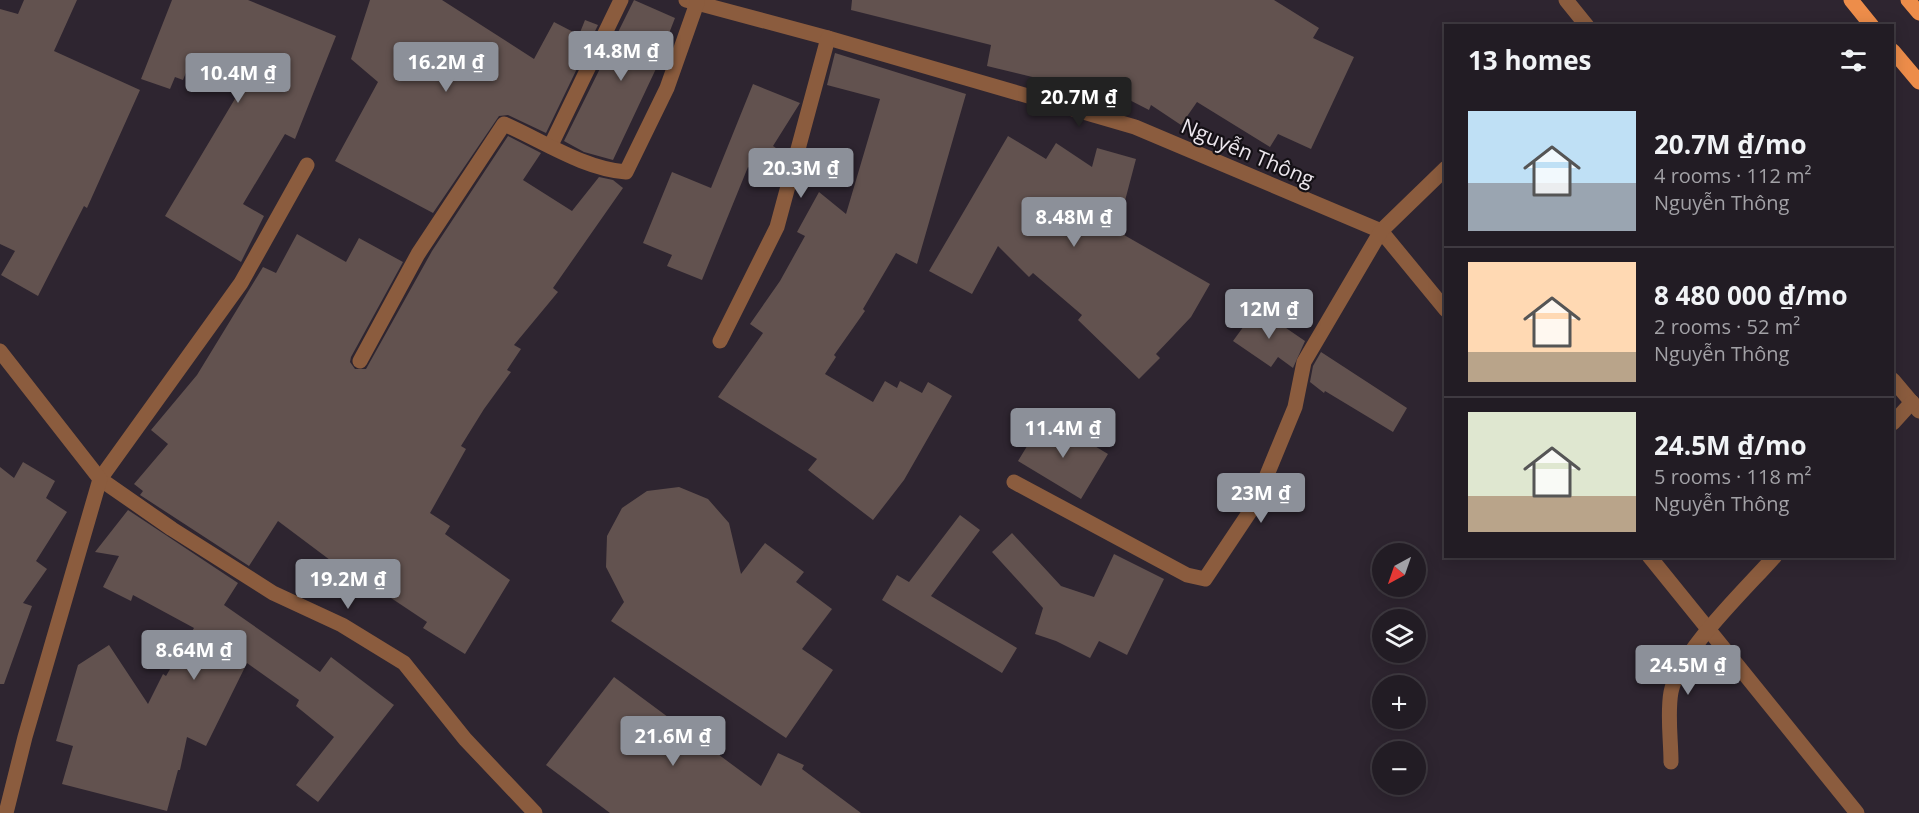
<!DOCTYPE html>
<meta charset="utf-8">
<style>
:root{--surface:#221c24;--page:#2e2931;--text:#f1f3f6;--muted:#a2a1a6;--line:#3f3a41;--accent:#8c9099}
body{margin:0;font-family:"Open Sans",sans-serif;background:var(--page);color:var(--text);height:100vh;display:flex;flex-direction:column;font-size:22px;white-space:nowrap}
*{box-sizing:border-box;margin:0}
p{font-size:20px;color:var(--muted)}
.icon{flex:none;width:33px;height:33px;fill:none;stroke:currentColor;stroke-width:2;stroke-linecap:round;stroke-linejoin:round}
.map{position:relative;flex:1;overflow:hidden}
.panel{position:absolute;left:1444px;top:24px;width:450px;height:534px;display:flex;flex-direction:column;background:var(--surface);border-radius:0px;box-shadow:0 3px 15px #0003,0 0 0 2px var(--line)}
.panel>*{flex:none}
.needle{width:39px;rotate:220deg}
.buttons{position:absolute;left:1372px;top:543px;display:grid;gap:12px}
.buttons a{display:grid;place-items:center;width:54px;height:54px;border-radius:50%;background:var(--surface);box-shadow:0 3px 15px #0003,0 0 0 2px var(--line);font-size:30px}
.price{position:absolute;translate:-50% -51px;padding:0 14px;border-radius:6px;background:var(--accent);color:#fff;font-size:20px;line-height:39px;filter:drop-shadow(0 2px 3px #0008)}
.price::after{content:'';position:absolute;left:50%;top:36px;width:18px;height:14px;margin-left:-9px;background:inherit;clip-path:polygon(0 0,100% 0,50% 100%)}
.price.active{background:#222;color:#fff}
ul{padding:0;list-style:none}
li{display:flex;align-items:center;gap:18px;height:150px;padding:0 24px}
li+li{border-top:2px solid var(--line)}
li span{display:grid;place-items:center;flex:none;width:168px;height:120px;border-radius:0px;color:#555}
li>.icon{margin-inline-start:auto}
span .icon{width:72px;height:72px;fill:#fffc;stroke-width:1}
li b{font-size:26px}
h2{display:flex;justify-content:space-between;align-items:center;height:72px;padding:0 24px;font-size:26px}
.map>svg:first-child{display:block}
.building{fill:#62524f}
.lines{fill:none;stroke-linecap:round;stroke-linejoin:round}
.minor{stroke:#8b5c3e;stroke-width:15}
.major{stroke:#ed8d4a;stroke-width:15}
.labels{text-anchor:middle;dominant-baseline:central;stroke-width:4.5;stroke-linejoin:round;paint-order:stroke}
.street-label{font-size:21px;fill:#ece6ed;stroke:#141015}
</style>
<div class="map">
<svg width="1919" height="813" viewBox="0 0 1919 813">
<rect width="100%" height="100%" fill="#2e2530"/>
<g class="building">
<path d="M24 0H77L54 51 140 90 87 208 84 206 38 296 1 275 15 251 0 244V9L18 14Z"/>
<path d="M172 0H248L336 36 295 139 285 134 243 204 264 216 241 262 165 216 242 87 189 65 183 80 175 77 170 89 141 79Z"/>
<path d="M370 0H442L534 59 554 22 579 35 585 20 598 25 546 133 508 115 499 116 433 213 335 161 378 82 351 59Z"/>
<path d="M634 0 675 18 668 36 670 37 660 55 662 56 613 160 584 152 564 141Z"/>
<path d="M852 0H1274L1319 28 1313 38 1354 57 1311 149 1278 134 1270 147 1197 102 1181 125 1151 105 1149 110 1106 88 1102 100 1075 93 1076 90 1057 83 987 66 991 45 851 10Z"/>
<path d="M835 53 966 94 917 264 896 253 863 309 865 311 834 355 836 357 825 374 873 402 885 381 897 388 900 381 922 393 928 382 952 396 904 480 873 520 808 470 817 459 718 397 763 333 750 324 780 281 805 236 797 232 819 192 846 214 880 99 827 85Z"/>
<path d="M753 84 800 103 773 146 786 155 767 181 748 167 702 280 667 266 672 255 643 243 672 172 711 188Z"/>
<path d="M508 136 541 153 523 180 572 211 599 177 613 180 623 188 553 288 558 292 514 345 521 349 507 370 511 372 484 409 461 446 466 449 430 513 450 526 445 534 510 580 465 654 423 628 427 622 379 590 377 594 337 568 338 566 278 521 249 566 140 495 143 491 134 484 168 444 151 430 197 375 263 267 276 273 297 234 346 262 359 238 403 262 351 357 350 362 355 369H366L432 251Z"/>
<path d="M1008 136 1046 159 1056 143 1092 167 1097 148 1136 159 1117 231 1210 284 1191 317 1156 354 1160 358 1139 379 1078 320 1082 315 1033 273 1029 277 998 246 972 294 929 271Z"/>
<path d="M1257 308 1305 341 1293 368 1278 357 1271 367 1233 341Z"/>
<path d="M1321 352 1407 408 1393 432 1325 391 1324 393 1310 382 1313 366Z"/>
<path d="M1043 420 1073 442 1078 436 1108 454 1081 499 1018 461Z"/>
<path d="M23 462 55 481 46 498 67 512 36 561 47 569 23 603 32 606 4 684H0V467L14 478Z"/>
<path d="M679 487 708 499 729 523 741 574 765 543 804 572 796 582 832 609 802 649 833 670 786 738 611 621 624 602 606 567 607 536 622 508 647 491Z"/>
<path d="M128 510 238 583 224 605 320 672 331 657 394 705 318 802 296 785 334 737 296 706 299 700 247 663 206 746 187 737 180 770H178L167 811 62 784 73 746 56 741 78 665 109 645 148 704 163 674 166 676 194 628 133 595 131 601 103 587 119 556 95 552Z"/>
<path d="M960 515 980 530 931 596 1017 648 1002 673 882 600 897 575 909 582Z"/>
<path d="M1012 533 1061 586 1094 597 1114 554 1164 579 1127 655 1099 641 1090 658 1056 641 1035 634 1043 608 992 552Z"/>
<path d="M614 677 761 786 778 753 804 765 802 769 861 813H610L546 765Z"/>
</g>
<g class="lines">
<g class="minor">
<path d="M686 0 828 38 1135 127 1381 231 1446 310"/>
<path d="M1566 0 1587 26"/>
<path d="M551 145 621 0"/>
<path d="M307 165 241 283 100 479 172 529 273 593 342 625 404 663 465 739 535 813"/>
<path d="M720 341 777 227 828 38"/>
<path d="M0 351 100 479 25 737 6 813"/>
<path d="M360 361 418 254 504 124C543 141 584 169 626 172L667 88 697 3"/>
<path d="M1893 380 1919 411"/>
<path d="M1893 423 1912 402"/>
<path d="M1014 482 1187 575 1205 579 1255 504 1295 407 1304 362 1381 231 1446 168"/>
<path d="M1649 556 1857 813"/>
<path d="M1671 762C1671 740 1667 714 1671 692 1679 652 1746 589 1775 556"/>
</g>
<g class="major">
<path d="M1851 0 1872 26"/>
<path d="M1908 0 1919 13"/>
<path d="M1893 51 1919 82"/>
</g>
</g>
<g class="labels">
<g class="street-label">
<text transform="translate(1248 152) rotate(23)">Nguyễn Thông</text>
</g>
</g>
</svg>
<div class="buttons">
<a><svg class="needle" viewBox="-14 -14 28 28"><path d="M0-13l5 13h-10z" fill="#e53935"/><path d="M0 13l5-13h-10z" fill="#a2a1a6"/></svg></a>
<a><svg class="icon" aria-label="layers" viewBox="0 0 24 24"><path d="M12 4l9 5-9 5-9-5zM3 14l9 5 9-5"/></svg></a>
<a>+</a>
<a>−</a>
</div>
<b class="price" style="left:621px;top:82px">14.8M ₫</b>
<b class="price" style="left:446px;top:93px">16.2M ₫</b>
<b class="price" style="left:238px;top:104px">10.4M ₫</b>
<b class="price active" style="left:1079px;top:128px">20.7M ₫</b>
<b class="price" style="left:801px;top:199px">20.3M ₫</b>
<b class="price" style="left:1074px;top:248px">8.48M ₫</b>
<b class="price" style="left:1269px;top:340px">12M ₫</b>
<b class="price" style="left:1063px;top:459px">11.4M ₫</b>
<b class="price" style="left:1261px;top:524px">23M ₫</b>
<b class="price" style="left:348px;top:610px">19.2M ₫</b>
<b class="price" style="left:194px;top:681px">8.64M ₫</b>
<b class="price" style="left:1688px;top:696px">24.5M ₫</b>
<b class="price" style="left:673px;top:767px">21.6M ₫</b>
<section class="panel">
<h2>13 homes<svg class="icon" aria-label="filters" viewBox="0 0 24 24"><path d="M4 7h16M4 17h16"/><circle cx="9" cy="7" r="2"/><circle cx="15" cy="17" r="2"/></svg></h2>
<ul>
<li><span style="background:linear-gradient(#bfe0f5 60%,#9aa5b1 0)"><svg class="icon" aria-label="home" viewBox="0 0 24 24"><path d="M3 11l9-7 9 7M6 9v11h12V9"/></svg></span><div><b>20.7M ₫/mo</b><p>4 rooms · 112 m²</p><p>Nguyễn Thông</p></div></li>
<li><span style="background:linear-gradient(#ffd9b3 75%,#b9a48a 0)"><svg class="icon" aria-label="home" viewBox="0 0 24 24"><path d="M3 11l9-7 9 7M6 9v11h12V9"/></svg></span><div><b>8 480 000 ₫/mo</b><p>2 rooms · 52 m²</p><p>Nguyễn Thông</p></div></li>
<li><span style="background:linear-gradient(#dfe7d0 70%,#b9a48a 0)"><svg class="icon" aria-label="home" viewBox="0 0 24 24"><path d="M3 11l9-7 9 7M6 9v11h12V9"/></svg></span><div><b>24.5M ₫/mo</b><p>5 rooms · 118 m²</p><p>Nguyễn Thông</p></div></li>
</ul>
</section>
</div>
